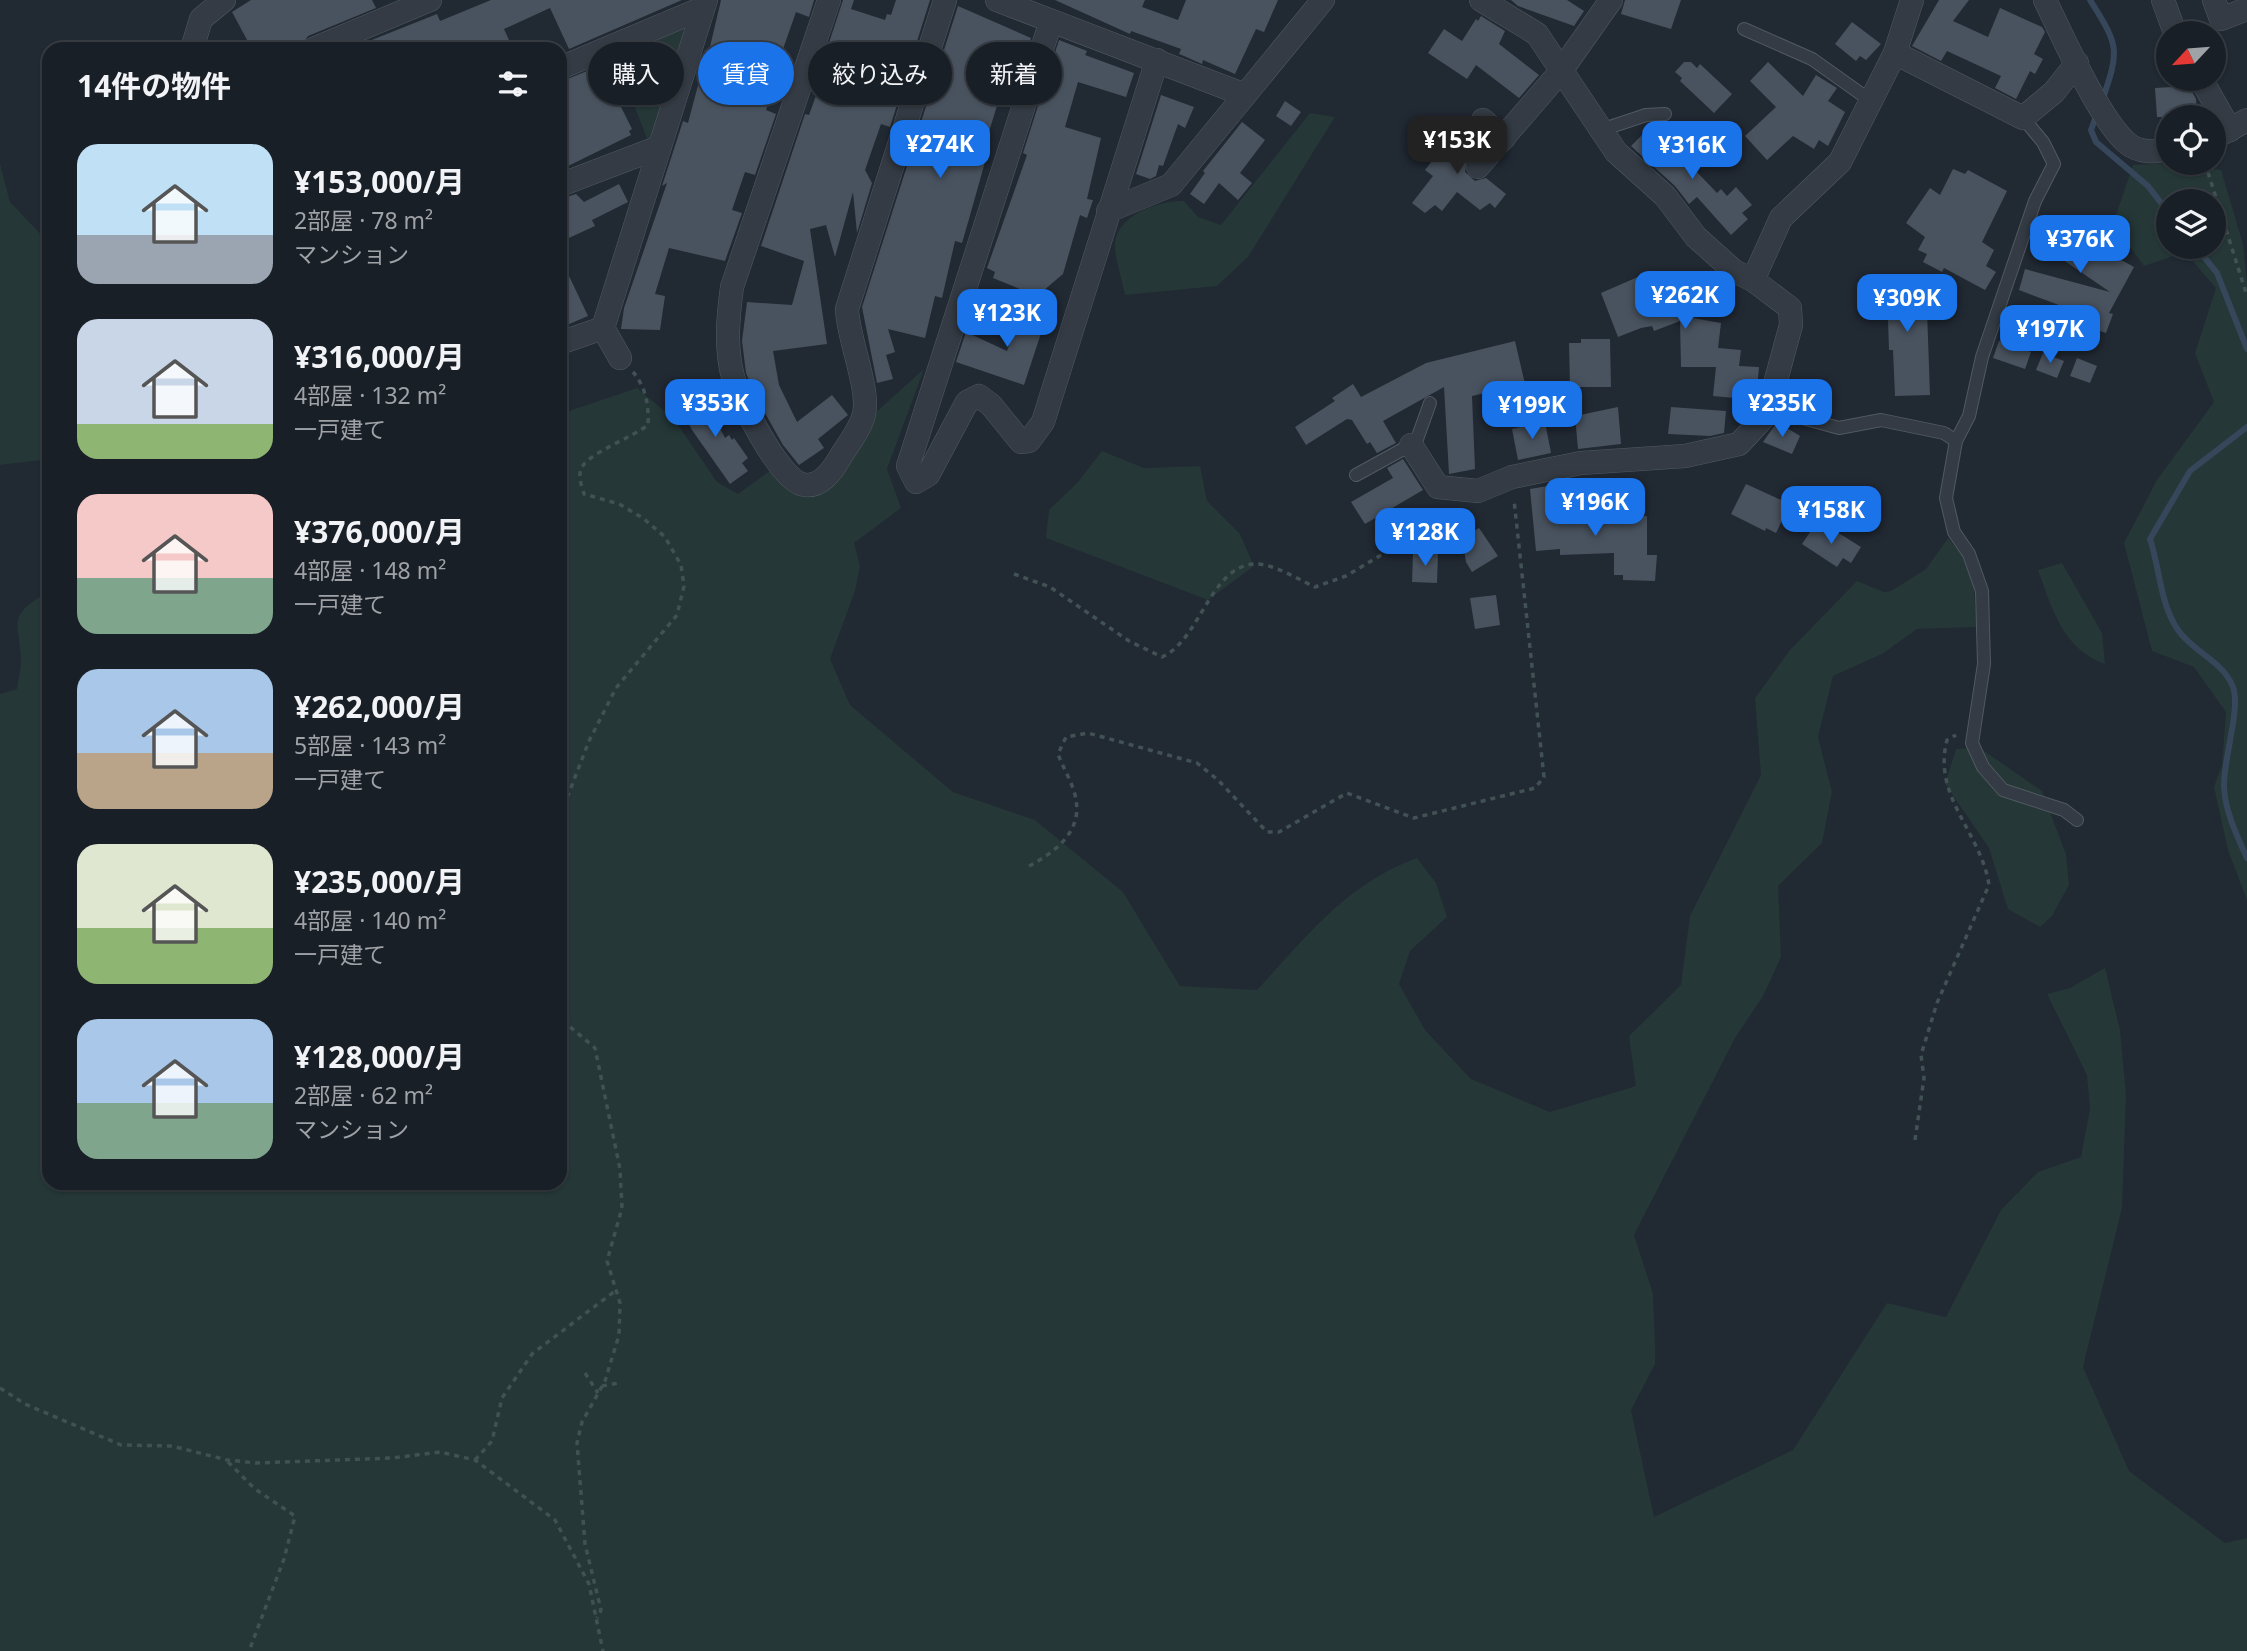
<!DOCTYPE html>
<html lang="ja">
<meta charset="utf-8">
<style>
:root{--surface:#191f26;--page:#262c32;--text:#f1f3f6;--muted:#9fa2a7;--line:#373d43;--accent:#1a73e8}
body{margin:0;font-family:"Noto Sans","Noto Sans JP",sans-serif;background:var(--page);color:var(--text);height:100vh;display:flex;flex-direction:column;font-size:26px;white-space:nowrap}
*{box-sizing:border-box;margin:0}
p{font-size:23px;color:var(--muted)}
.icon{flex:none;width:38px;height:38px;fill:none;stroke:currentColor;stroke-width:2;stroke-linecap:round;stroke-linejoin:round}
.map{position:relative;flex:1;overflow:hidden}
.panel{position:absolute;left:42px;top:42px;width:525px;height:1148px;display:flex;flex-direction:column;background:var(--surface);border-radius:21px;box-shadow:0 2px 5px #0004,0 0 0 2px var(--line)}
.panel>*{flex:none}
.guide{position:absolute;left:588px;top:42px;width:665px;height:63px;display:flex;gap:14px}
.needle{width:46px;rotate:244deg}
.tools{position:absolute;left:2156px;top:21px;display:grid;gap:14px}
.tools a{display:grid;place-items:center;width:70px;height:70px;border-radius:50%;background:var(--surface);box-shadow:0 2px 5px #0004,0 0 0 2px var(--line);font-size:35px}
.price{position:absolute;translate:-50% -60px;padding:0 16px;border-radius:14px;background:var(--accent);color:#fff;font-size:23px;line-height:46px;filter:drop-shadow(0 2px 4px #0008)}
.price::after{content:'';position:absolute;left:50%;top:42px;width:21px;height:16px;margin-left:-10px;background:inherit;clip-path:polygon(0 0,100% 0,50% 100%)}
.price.on{background:#222;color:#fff}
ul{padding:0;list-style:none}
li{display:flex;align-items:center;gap:21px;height:175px;padding:0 35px}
li span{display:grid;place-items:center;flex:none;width:196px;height:140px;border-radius:21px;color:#555}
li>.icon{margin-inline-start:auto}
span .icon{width:84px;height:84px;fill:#fffc;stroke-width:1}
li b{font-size:30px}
h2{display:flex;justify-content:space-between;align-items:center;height:84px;padding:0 35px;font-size:30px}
.chip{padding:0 24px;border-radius:32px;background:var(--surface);box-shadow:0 2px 5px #0004,0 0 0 2px var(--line);font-size:24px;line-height:63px}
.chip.on{background:var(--accent);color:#fff}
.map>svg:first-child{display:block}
.green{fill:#253737;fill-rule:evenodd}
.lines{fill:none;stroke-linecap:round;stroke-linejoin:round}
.stream{stroke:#37475b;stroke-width:6}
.building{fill:#49535f}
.lane-casing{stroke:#515962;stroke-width:14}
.street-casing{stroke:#515962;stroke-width:24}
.path{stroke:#425254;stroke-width:3.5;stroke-dasharray:5 5;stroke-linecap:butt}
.lane{stroke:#343b44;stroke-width:12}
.street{stroke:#343b44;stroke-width:23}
</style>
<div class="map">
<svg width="2247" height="1651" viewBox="0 0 2247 1651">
<rect width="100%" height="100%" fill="#212933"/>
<g class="green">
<path d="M682 22 685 38 653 137 647 139 614 52Z"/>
<path d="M1310 113 1335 117 1248 257 1217 286 1125 295C1122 279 1115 260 1115 245 1115 215 1161 200 1184 201L1198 217 1221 225Z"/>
<path d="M2178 163 2221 170 2243 244 2247 282V900L2228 850 2214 787 2222 765 2226 712 2194 667 2152 651 2124 543 2157 480 2214 402 2195 353 2216 288 2185 252 2144 266 2113 224 2133 165ZM2168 201H2214V247H2168Z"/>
<path d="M0 164 10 202 49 243V459L0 465Z"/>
<path d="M924 369 887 469 901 508 854 543 860 566 855 591 830 659 850 705 953 792 1035 820 1123 892 1180 986 1257 990C1306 937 1347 883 1417 858L1436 883 1447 917 1410 951 1399 984 1425 1030 1471 1079 1550 1112 1636 1086 1629 1036 1681 985 1690 916 1761 775 1755 698 1790 650 1857 581 1884 592 1891 591 1926 569 1948 538 1973 569 1976 627 1917 629 1882 654 1833 676 1818 737 1832 792 1822 843 1778 886 1781 957 1763 996 1735 1038 1634 1235 1653 1294 1655 1345V1364L1631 1410 1654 1517 1793 1450 1887 1303 1946 1317 2001 1210 2038 1172 2081 1157 2090 1109 2087 1075 2047 994 2070 988 2105 968 2120 1030 2126 1095 2122 1208 2083 1367 2129 1471 2225 1543 2247 1538V1651H0V694L17 689C18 680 21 670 21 661 20 624 5 617 45 594L49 595V1183H560V414L637 388 674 419 717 482 738 494 779 464 814 483 865 422Z"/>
<path d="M1102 451 1144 468 1200 466 1207 501 1240 534 1254 566 1208 600 1046 538 1049 510 1078 482Z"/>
<path d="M2062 563 2102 633 2105 664C2063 649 2052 609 2038 570Z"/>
<path d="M1980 748 2042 791 2066 854 2069 885 2052 916 2040 927 2008 909 1989 848 1945 784 1956 749Z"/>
</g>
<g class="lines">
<g class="stream">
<path d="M2090 0C2119 46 2120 49 2102 101"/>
<path d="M2097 114 2091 130 2096 142 2148 186 2168 212"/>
<path d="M2196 247 2217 273 2247 349"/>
<path d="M2247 427 2190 471 2150 539C2160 569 2160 604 2178 630 2193 652 2223 661 2233 687 2241 708 2223 760 2224 787 2225 811 2237 836 2247 858"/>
</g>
</g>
<g class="building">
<path d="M251 0H372L376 8 308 36 299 49H252L232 12Z"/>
<path d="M491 0H682L569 49 550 8 504 29 513 49H349L437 14 440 21Z"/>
<path d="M721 0H814L809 17 796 12 776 69 780 71 766 110 776 114 755 175 745 172 732 210 742 213 725 261 669 248 655 294 665 296 660 330 621 329 624 308 667 183 662 186 683 121 688 123 701 74 698 73 705 50 709 51Z"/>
<path d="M843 0H854L851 9 885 20 887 14 891 15 896 0H930L890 127 881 124 865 170 872 183 857 233 853 192 835 257 826 225 810 229 827 344 773 351 779 385 797 422 832 395 848 415 818 439 824 448 799 465 783 445 756 397 746 373 742 341 747 302 792 305 804 261 761 246 805 114 809 115 829 60 824 58Z"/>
<path d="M1055 0H1145L1142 7 1178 20 1186 0H1278L1264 32 1256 29 1235 74 1203 60 1202 64 1184 56 1179 54 1181 49 1131 31 1130 34Z"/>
<path d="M1511 0H1567L1584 11 1574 26 1518 6Z"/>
<path d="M1625 0H1681L1671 29 1621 14Z"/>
<path d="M1939 0H1969L1953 21 1988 37 2000 8 2042 27 2045 32 2034 54 2043 59 2035 74 2030 71 2016 99 1995 88 2001 76 1947 51 1941 61 1912 46Z"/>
<path d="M958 6 1031 38 1011 100 1000 96 980 161 985 162 969 219 962 243 955 241 942 298 935 296 925 338 888 329 895 352 886 355 893 379 877 383 862 307Z"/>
<path d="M1481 16 1505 31 1499 44 1539 75 1519 98 1476 65 1467 79 1428 53 1444 29 1462 41 1476 19 1478 21Z"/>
<path d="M1852 22 1881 44 1866 60 1860 56 1856 61 1835 44Z"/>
<path d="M1059 40 1087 51 1085 55 1134 73 1126 97 1078 82 1065 127 1101 138 1087 199 1093 200 1087 218 1080 215 1063 274 1037 296 993 278 995 272 987 268 1027 155 1023 153Z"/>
<path d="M612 61 614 66 611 67 623 94 616 97 632 129 629 131 631 135 560 170V82Z"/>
<path d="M1684 62H1691L1697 68 1700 64 1732 94 1714 113 1680 81 1682 78 1675 72Z"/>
<path d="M1768 62 1803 96 1816 75 1837 88 1828 101 1845 112 1828 146 1819 140 1814 149 1793 136 1767 160 1745 136 1776 107 1750 81Z"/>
<path d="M2189 86 2196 99 2197 117H2157L2155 88Z"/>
<path d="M1161 95 1194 107 1185 128 1178 124 1163 166 1159 165 1156 176 1150 179 1136 174Z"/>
<path d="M1285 101 1301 112 1291 126 1276 116Z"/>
<path d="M1242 122 1265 140 1240 173 1252 183 1238 200 1219 183 1204 204 1190 194 1205 173 1203 171Z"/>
<path d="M1462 122 1483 140 1467 158 1465 172 1475 181 1486 178 1506 194 1495 208 1490 203 1480 210 1457 192 1442 211 1435 205 1425 213 1412 203 1433 176 1425 170Z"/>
<path d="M1652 125 1717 193 1721 189 1727 196 1736 187 1752 205 1742 213 1748 219 1731 235 1697 197 1689 204 1675 186 1631 146Z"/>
<path d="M1953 169 1965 174 1968 170 2007 191 1982 242 1994 250 1986 266 1996 272 1985 290 1944 268 1942 272 1923 262 1927 254 1918 250 1925 237 1906 223 1930 188 1940 195Z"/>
<path d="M619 184 628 202 592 220 595 226 560 242V199L576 194 584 202Z"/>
<path d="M2054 216 2070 227 2071 224 2083 230 2106 245 2103 250 2134 267 2109 313 2113 314 2106 333 2083 325 2084 322 2080 321 2083 314 2019 290 2025 269 2110 292 2040 244Z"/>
<path d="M560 257 588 316 560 328Z"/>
<path d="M1640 276 1649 300 1699 289 1718 277 1729 295 1693 318 1721 323 1718 348 1741 350 1739 366 1759 367 1756 400 1713 396 1716 367H1681L1680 321 1654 331 1652 326 1641 328 1618 337 1601 293Z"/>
<path d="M1883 282H1926L1930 395 1895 396 1893 350H1889L1888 319H1875V289H1883Z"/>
<path d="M1024 303 1048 312 1024 385 956 362 966 332 1007 351Z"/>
<path d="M1581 339H1610L1611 387H1570L1569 343H1581Z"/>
<path d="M1515 341 1525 384 1472 396 1475 469 1449 474 1444 387 1383 421 1396 443 1377 453 1370 442 1367 444 1352 420 1347 419 1306 445 1295 427 1335 401 1332 398 1353 384 1361 397 1426 363Z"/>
<path d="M1999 341 2031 352 2025 369 1993 358Z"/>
<path d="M2043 353 2064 361 2057 378 2036 370Z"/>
<path d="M2077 358 2097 366 2090 383 2070 376Z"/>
<path d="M699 395 701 399 704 397 725 438 729 435 732 440 734 438 748 458 742 463 748 471 730 484 692 430 679 405Z"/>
<path d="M1618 407 1621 444 1578 449 1575 416Z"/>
<path d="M1671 407 1726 411 1724 433 1710 436 1668 434Z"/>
<path d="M1545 422 1551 453 1518 460 1512 429Z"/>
<path d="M1777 422 1800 436 1792 454 1763 442Z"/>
<path d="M1403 459 1423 490 1365 524 1351 502 1393 478 1387 468Z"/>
<path d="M1746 484 1790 504 1776 533 1766 528 1765 531 1731 514Z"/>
<path d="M1548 486 1549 497H1553L1556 519 1647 516V555H1657L1655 581 1623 580V575H1614V553L1560 555V549L1536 551 1530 489Z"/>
<path d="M1816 523 1835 535 1837 532 1861 547 1851 563 1843 558 1837 567 1802 544Z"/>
<path d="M1479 528 1498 556 1472 572 1466 562 1463 543 1467 540 1465 537Z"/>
<path d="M1413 553H1438L1437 583 1412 582Z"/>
<path d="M1496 595 1500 625 1475 629 1470 598Z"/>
</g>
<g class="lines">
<defs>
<g id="lane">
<path d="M1744 29 1812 59 1871 101"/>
<path d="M2023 118 2043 142 2054 164 2035 201 1982 357 1969 416 1956 441 1946 498 1954 532 1969 554 1982 591 1984 664 1972 743 1983 767 2003 790 2064 810 2077 820"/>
<path d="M1601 130 1646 115 1665 114"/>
<path d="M1997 314 2082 334"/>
<path d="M1770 402 1799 417 1839 428 1881 420 1944 433 1956 441"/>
<path d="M1356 475 1416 442 1430 403"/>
</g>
<g id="street">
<path d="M829 0 732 287C728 317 725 347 733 377 740 401 778 476 801 484 820 490 833 470 841 456 849 443 861 428 864 414 870 389 848 339 847 309L945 0"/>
<path d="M997 0 1245 95"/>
<path d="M2045 0C2062 35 2099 119 2127 143 2139 153 2154 152 2168 150"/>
<path d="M2163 0 2175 33"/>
<path d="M2214 0 2221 19 2247 9"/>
<path d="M1051 21 908 466 916 482 928 475 967 402 979 396 991 405 1021 442 1029 441 1043 422 1157 60"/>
<path d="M192 49 201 19 224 0"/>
<path d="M313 49 430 0"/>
<path d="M1895 53 2023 118 2054 92 2077 63"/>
<path d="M560 68 703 8"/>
<path d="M2201 79 2230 130"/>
<path d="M1483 120 1504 138"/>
<path d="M2214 138 2247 120"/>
<path d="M1478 167 1561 71 1611 0"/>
<path d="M560 185 657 148"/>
<path d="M1108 211 1171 185 1323 0"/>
<path d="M1753 280 1781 218 1840 162 1895 53 1912 0"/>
<path d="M560 343 603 328"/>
<path d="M620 358 603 328 706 0"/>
<path d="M1411 445 1438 487 1478 491 1512 477 1581 463 1685 456 1739 444 1765 416 1770 402 1791 325 1790 308 1753 280 1734 271 1696 237 1665 196 1616 152 1537 34 1481 0"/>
</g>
</defs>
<use href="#lane" class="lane-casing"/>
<use href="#street" class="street-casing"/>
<g class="path">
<path d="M2205 163 2247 296"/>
<path d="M1014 574 1050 587 1129 641 1162 657C1203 639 1212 554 1265 565 1282 569 1300 580 1315 587L1346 576 1453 512"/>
<path d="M560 816 589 741 616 688 677 615 684 586 681 565 665 537 643 518 619 504 584 494C582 486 577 476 582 467 591 452 633 437 648 425 649 406 646 387 633 372"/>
<path d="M1029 866C1054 853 1082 832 1076 800 1074 785 1063 768 1058 754L1066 737 1088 733 1197 763 1218 780 1267 832H1279L1347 793 1414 818 1535 788 1544 777 1514 500"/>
<path d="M560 999 569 1026 595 1048 620 1169 622 1208 607 1261 620 1303 619 1335 605 1381 582 1422 577 1443 585 1544 601 1610 597 1618"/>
<path d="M1915 1140 1924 1078 1921 1055 1937 1003 1989 885C1981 832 1932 797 1947 740L1956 735"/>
<path d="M585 1373 598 1393"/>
<path d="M602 1386 619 1383"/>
<path d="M0 1388 25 1404 121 1445 172 1446 227 1460 256 1463 392 1458 440 1452 475 1460 555 1520 589 1584 603 1651"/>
<path d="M475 1460 492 1441 502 1398 532 1354 615 1291"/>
<path d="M228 1462 255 1489 295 1516 284 1559 249 1651"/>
</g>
<use href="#lane" class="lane"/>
<use href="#street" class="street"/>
</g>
</svg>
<div class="tools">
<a><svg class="needle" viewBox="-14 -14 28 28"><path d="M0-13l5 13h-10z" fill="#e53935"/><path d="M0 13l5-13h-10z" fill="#9fa2a7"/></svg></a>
<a><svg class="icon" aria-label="locate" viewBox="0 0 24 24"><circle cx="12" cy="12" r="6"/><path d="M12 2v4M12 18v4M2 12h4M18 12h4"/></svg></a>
<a><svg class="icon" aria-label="layers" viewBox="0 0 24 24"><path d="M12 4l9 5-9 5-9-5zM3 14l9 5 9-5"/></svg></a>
</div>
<b class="price on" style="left:1457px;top:176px">¥153K</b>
<b class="price" style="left:940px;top:180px">¥274K</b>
<b class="price" style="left:1692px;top:181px">¥316K</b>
<b class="price" style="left:2080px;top:275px">¥376K</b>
<b class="price" style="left:1685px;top:331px">¥262K</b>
<b class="price" style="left:1907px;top:334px">¥309K</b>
<b class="price" style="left:1007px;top:349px">¥123K</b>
<b class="price" style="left:2050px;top:365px">¥197K</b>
<b class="price" style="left:715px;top:439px">¥353K</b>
<b class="price" style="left:1782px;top:439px">¥235K</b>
<b class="price" style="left:1532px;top:441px">¥199K</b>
<b class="price" style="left:1595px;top:538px">¥196K</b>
<b class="price" style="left:1831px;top:546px">¥158K</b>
<b class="price" style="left:1425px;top:568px">¥128K</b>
<div class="guide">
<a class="chip">購入</a>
<a class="chip on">賃貸</a>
<a class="chip">絞り込み</a>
<a class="chip">新着</a>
</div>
<section class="panel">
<h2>14件の物件<svg class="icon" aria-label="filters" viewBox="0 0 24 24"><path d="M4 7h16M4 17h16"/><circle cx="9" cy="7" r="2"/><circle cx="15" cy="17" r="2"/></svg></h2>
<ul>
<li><span style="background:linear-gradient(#bfe0f5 65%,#9aa5b1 0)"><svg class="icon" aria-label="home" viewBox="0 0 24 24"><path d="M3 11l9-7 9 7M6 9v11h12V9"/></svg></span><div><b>¥153,000/月</b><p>2部屋 · 78 m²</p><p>マンション</p></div></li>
<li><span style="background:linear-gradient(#c9d6e8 75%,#8fb573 0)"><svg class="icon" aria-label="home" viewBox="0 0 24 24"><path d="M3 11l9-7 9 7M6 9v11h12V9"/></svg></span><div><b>¥316,000/月</b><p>4部屋 · 132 m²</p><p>一戸建て</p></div></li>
<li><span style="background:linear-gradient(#f6c9c9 60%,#7fa58c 0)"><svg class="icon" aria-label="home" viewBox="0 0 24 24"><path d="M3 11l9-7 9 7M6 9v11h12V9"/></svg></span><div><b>¥376,000/月</b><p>4部屋 · 148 m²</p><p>一戸建て</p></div></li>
<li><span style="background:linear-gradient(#a9c7e8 60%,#b9a48a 0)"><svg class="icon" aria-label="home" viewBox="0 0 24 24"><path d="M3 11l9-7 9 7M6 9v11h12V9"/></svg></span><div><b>¥262,000/月</b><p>5部屋 · 143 m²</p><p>一戸建て</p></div></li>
<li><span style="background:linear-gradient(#dfe7d0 60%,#8fb573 0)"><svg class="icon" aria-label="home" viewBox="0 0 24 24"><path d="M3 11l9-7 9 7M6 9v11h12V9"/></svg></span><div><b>¥235,000/月</b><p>4部屋 · 140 m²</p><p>一戸建て</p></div></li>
<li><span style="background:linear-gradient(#a9c7e8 60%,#7fa58c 0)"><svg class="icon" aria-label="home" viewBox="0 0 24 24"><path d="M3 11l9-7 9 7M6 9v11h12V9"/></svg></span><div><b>¥128,000/月</b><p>2部屋 · 62 m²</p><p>マンション</p></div></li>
</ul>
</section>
</div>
